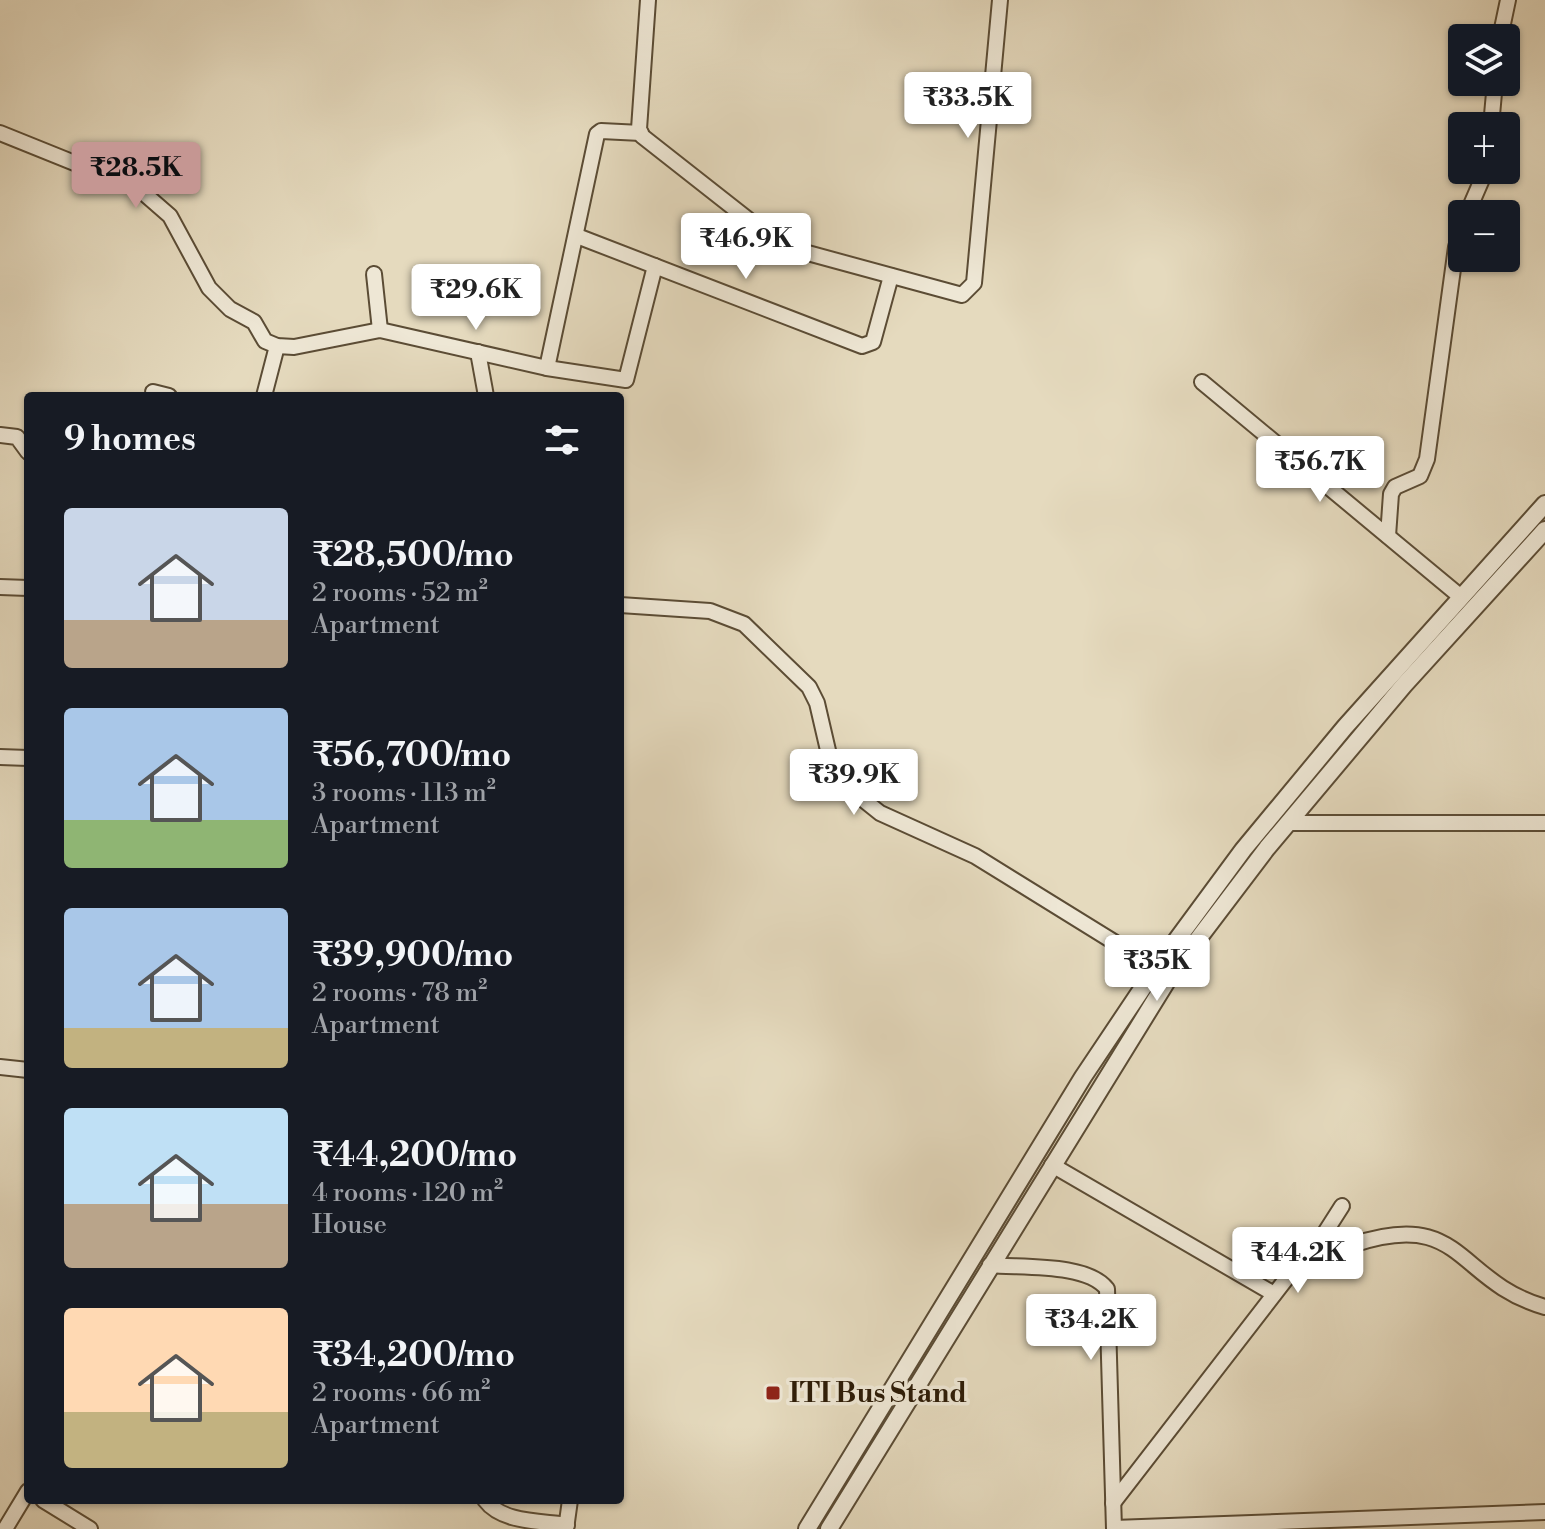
<!DOCTYPE html>
<meta charset="utf-8">
<style>
:root{--surface:#171b24;--page:#20242c;--text:#f1f3f6;--muted:#9ea1a6;--accent:#c59692}
body{margin:0;font-family:"Libre Bodoni",serif;background:var(--page);color:var(--text);height:100vh;display:flex;flex-direction:column;font-size:30px;white-space:nowrap}
*{box-sizing:border-box;margin:0}
p{font-size:26px;color:var(--muted)}
.icon{flex:none;width:44px;height:44px;fill:none;stroke:currentColor;stroke-width:2;stroke-linecap:round;stroke-linejoin:round}
.map{position:relative;flex:1;overflow:hidden}
.sheet{position:absolute;left:24px;top:392px;width:600px;height:1112px;display:flex;flex-direction:column;background:var(--surface);border-radius:8px;box-shadow:0 2px 6px #0004}
.sheet>*{flex:none}
.fabs{position:absolute;left:1448px;top:24px;display:grid;gap:16px}
.fabs a{display:grid;place-items:center;width:72px;height:72px;border-radius:8px;background:var(--surface);box-shadow:0 2px 6px #0004;font-size:40px}
.price{position:absolute;translate:-50% -68px;padding:0 18px;border-radius:8px;background:#fff;color:#222;font-size:26px;line-height:52px;filter:drop-shadow(0 2px 4px #0008)}
.price::after{content:'';position:absolute;left:50%;top:48px;width:24px;height:18px;margin-left:-12px;background:inherit;clip-path:polygon(0 0,100% 0,50% 100%)}
.price.current{background:var(--accent);color:#111}
ul{padding:0;list-style:none}
li{display:flex;align-items:center;gap:24px;height:200px;padding:0 40px}
li span{display:grid;place-items:center;flex:none;width:224px;height:160px;border-radius:8px;color:#555}
li>.icon{margin-inline-start:auto}
span .icon{width:96px;height:96px;fill:#fffc;stroke-width:1}
li b{font-size:34px}
h2{display:flex;justify-content:space-between;align-items:center;height:96px;padding:0 40px;font-size:34px}
.map>svg:first-child{display:block}
.lines{fill:none;stroke-linecap:round;stroke-linejoin:round}
.minor-casing{stroke:#5b4c35;stroke-width:18}
.tertiary-casing{stroke:#5b4c35;stroke-width:20}
.minor{stroke:#eee7d5;stroke-width:14}
.tertiary{stroke:#eee7d5;stroke-width:16}
.poi-dot{fill:#8f2418;stroke:#eee7d5;stroke-width:3}
.labels{text-anchor:middle;dominant-baseline:central;stroke-width:7;stroke-linejoin:round;paint-order:stroke}
.poi-label{font-size:28px;font-weight:bold;fill:#2d1c07;stroke:#eee7d5;text-anchor:start}
</style>
<div class="map">
<svg width="1545" height="1529" viewBox="0 0 1545 1529">
<rect width="100%" height="100%" fill="#e5dabe"/>
<filter id="stains"><feTurbulence type="fractalNoise" baseFrequency=".0025" numOctaves="4"/><feColorMatrix values="0 0 0 0 .2 0 0 0 0 .09 0 0 0 0 .02 0 0 0 .5 -.17"/></filter>
<radialGradient id="worn" r=".72"><stop offset=".6" stop-color="#630" stop-opacity="0"/><stop offset="1" stop-color="#630" stop-opacity=".3"/></radialGradient>
<g class="lines">
<defs>
<g id="minor">
<path d="M648 0 639 129 642 136 782 246 962 295 974 283 1000 0"/>
<path d="M1500 38 1508 0"/>
<path d="M1491 126 1495 82"/>
<path d="M0 133 139 189 170 216 209 288 230 309 254 322 265 341 277 346 294 347 380 330 547 368 626 380 655 266"/>
<path d="M1467 214 1486 170"/>
<path d="M577 236 862 346 873 342 891 276"/>
<path d="M374 274 380 330"/>
<path d="M478 352 486 396"/>
<path d="M547 368 597 134 601 131 641 133"/>
<path d="M1202 382 1461 597"/>
<path d="M153 392 169 396"/>
<path d="M264 396 277 346"/>
<path d="M0 435 17 437 28 452"/>
<path d="M1388 536 1391 494 1395 487 1420 476 1427 459 1456 247 1462 227"/>
<path d="M0 587 28 588"/>
<path d="M620 605 710 611 744 624 809 687 817 703 830 759 860 797 880 813 975 856 1156 968"/>
<path d="M0 757 28 758"/>
<path d="M1289 823H1545"/>
<path d="M0 1067 28 1070"/>
<path d="M1052 1165 1274 1294"/>
<path d="M1312 1253 1342 1206"/>
<path d="M990 1265C1022 1268 1087 1263 1107 1289L1114 1529"/>
<path d="M43 1500 90 1529"/>
<path d="M485 1500C502 1523 541 1521 567 1525"/>
<path d="M1113 1503 1300 1261C1316 1250 1334 1251 1352 1245 1464 1207 1455 1281 1545 1307"/>
<path d="M1114 1528 1545 1512"/>
<path d="M5 1529 28 1491"/>
<path d="M566 1529 570 1500"/>
</g>
<g id="tertiary">
<path d="M807 1529 1083 1077 1156 968 1243 850 1345 727 1545 504"/>
<path d="M829 1529 1170 976 1267 848 1404 685 1545 530"/>
</g>
</defs>
<use href="#minor" class="minor-casing"/>
<use href="#tertiary" class="tertiary-casing"/>
<use href="#minor" class="minor"/>
<use href="#tertiary" class="tertiary"/>
</g>
<rect class="poi-dot" x="765" y="1385" width="16" height="16" rx="4"/>
<g class="labels">
<g class="poi-label">
<text x="789" y="1393">ITI Bus Stand</text>
</g>
</g>
<rect width="100%" height="100%" filter="url(#stains)"/>
<rect width="100%" height="100%" fill="url(#worn)"/>
</svg>
<div class="fabs">
<a><svg class="icon" aria-label="layers" viewBox="0 0 24 24"><path d="M12 4l9 5-9 5-9-5zM3 14l9 5 9-5"/></svg></a>
<a>+</a>
<a>−</a>
</div>
<b class="price" style="left:968px;top:140px">₹33.5K</b>
<b class="price current" style="left:136px;top:210px">₹28.5K</b>
<b class="price" style="left:746px;top:281px">₹46.9K</b>
<b class="price" style="left:476px;top:332px">₹29.6K</b>
<b class="price" style="left:1320px;top:504px">₹56.7K</b>
<b class="price" style="left:854px;top:817px">₹39.9K</b>
<b class="price" style="left:1157px;top:1003px">₹35K</b>
<b class="price" style="left:1298px;top:1295px">₹44.2K</b>
<b class="price" style="left:1091px;top:1362px">₹34.2K</b>
<section class="sheet">
<h2>9 homes<svg class="icon" aria-label="filters" viewBox="0 0 24 24"><path d="M4 7h16M4 17h16"/><circle cx="9" cy="7" r="2"/><circle cx="15" cy="17" r="2"/></svg></h2>
<ul>
<li><span style="background:linear-gradient(#c9d6e8 70%,#b9a48a 0)"><svg class="icon" aria-label="home" viewBox="0 0 24 24"><path d="M3 11l9-7 9 7M6 9v11h12V9"/></svg></span><div><b>₹28,500/mo</b><p>2 rooms · 52 m²</p><p>Apartment</p></div></li>
<li><span style="background:linear-gradient(#a9c7e8 70%,#8fb573 0)"><svg class="icon" aria-label="home" viewBox="0 0 24 24"><path d="M3 11l9-7 9 7M6 9v11h12V9"/></svg></span><div><b>₹56,700/mo</b><p>3 rooms · 113 m²</p><p>Apartment</p></div></li>
<li><span style="background:linear-gradient(#a9c7e8 75%,#c2b280 0)"><svg class="icon" aria-label="home" viewBox="0 0 24 24"><path d="M3 11l9-7 9 7M6 9v11h12V9"/></svg></span><div><b>₹39,900/mo</b><p>2 rooms · 78 m²</p><p>Apartment</p></div></li>
<li><span style="background:linear-gradient(#bfe0f5 60%,#b9a48a 0)"><svg class="icon" aria-label="home" viewBox="0 0 24 24"><path d="M3 11l9-7 9 7M6 9v11h12V9"/></svg></span><div><b>₹44,200/mo</b><p>4 rooms · 120 m²</p><p>House</p></div></li>
<li><span style="background:linear-gradient(#ffd9b3 65%,#c2b280 0)"><svg class="icon" aria-label="home" viewBox="0 0 24 24"><path d="M3 11l9-7 9 7M6 9v11h12V9"/></svg></span><div><b>₹34,200/mo</b><p>2 rooms · 66 m²</p><p>Apartment</p></div></li>
</ul>
</section>
</div>
